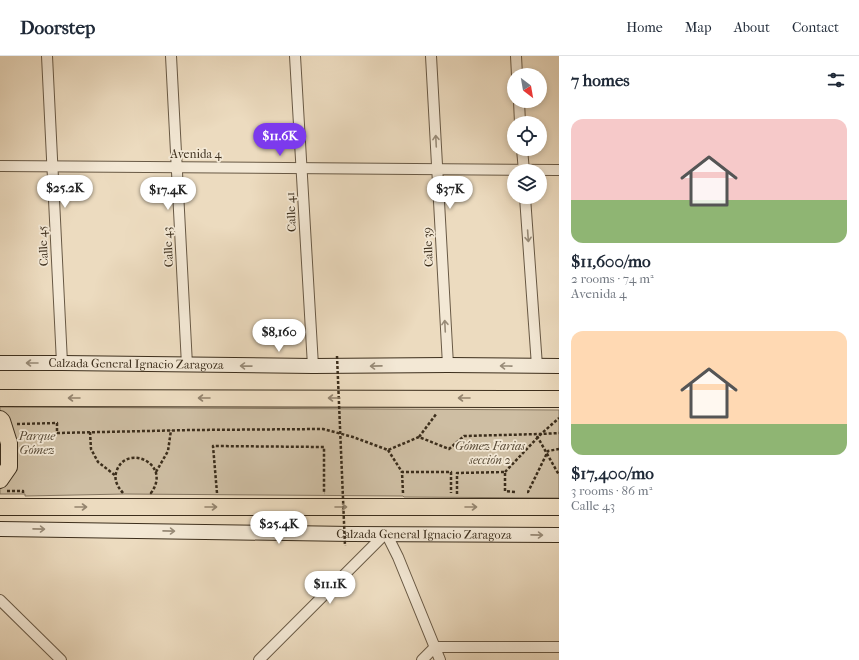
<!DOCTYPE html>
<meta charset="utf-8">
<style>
:root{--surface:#fff;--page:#f6f6f7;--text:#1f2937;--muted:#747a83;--line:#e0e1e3;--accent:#7c3aed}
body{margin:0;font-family:"IM FELL French Canon",serif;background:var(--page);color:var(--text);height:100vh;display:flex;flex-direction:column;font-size:15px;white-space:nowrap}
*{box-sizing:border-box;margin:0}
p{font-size:13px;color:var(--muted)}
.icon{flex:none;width:22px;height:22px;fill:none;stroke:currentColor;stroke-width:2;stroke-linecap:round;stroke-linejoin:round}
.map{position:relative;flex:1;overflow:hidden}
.details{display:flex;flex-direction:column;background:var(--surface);width:300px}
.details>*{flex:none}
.needle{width:26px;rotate:149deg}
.buttons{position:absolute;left:507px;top:12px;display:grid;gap:8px}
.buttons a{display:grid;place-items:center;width:40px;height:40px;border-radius:50%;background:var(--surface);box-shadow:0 2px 6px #0003;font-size:20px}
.price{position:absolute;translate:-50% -34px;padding:0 9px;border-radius:14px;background:#fff;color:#222;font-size:13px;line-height:26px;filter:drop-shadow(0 1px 2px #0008)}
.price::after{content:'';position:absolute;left:50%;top:24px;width:12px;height:9px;margin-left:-6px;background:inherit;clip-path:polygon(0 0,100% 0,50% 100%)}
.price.active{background:var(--accent);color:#fff}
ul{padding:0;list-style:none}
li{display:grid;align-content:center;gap:8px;height:212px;padding:0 12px}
li span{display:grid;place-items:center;height:124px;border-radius:12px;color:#555}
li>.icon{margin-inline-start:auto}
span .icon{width:72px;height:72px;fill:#fffc;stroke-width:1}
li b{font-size:17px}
h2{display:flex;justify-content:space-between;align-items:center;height:48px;padding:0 12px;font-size:17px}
header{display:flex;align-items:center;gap:24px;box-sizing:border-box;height:56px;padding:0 20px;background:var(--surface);border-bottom:1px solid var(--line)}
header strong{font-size:19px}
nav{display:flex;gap:22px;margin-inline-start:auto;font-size:14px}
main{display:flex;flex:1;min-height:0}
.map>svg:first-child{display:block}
.green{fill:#cebea3;stroke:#857660}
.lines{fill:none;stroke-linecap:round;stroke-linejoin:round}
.street-casing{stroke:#685945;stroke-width:12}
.secondary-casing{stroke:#3c2e1c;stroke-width:16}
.primary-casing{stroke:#3c2e1c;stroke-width:18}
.path{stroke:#3c2e1c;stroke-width:2.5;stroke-dasharray:3 2;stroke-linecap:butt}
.street{stroke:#f3e8d5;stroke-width:10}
.secondary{stroke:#f3e8d5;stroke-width:14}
.primary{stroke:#ecdbbf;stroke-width:16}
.path-bridge{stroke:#3c2e1c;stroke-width:2.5;stroke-dasharray:3 2;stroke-linecap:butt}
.oneway{stroke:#988b78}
.oneway2{stroke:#94846e}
.labels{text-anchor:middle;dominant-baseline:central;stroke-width:3.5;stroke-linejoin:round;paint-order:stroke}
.street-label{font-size:12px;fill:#3c2e1c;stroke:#f3e8d5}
.park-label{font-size:12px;font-style:italic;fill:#594b37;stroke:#f3e8d5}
</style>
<header>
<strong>Doorstep</strong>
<nav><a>Home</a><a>Map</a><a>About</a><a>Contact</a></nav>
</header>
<main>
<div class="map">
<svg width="559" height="604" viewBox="0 0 559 604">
<rect width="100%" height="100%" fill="#ecdbbf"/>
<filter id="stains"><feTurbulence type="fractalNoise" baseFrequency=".005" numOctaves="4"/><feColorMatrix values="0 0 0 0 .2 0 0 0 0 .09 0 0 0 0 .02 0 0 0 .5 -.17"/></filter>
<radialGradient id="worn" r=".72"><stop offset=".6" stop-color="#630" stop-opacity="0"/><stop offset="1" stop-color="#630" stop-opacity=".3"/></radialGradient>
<path class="green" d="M0 351 559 354V442L404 441 403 440 125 438 25 440V438H0Z"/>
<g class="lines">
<defs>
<g id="street">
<path d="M47 0 62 307"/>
<path d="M171 0 187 309"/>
<path d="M295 0 313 310"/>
<path d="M431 0 448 309"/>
<path d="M516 0 517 19"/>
<path d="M519 45 520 67"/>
<path d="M522 93 524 115"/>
<path d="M0 110 559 114"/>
<path d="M525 141 537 310"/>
<path d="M0 544 61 604"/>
<path d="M259 604 386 477 398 501 440 604"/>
<path d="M422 604 435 591H559"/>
</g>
<g id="secondary">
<path id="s1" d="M0 307H62L313 310 448 309 559 310"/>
<path id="s2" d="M0 473 351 478 559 479"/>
</g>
<g id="primary">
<path d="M0 342 559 343"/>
<path d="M0 363 2 365 9 387V411L0 424"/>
<path d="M0 451H559"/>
</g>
</defs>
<use href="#street" class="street-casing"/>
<use href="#secondary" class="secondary-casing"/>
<use href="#primary" class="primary-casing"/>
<g class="path">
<path d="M17 368 57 367V377L192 374 323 373 353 381 388 394 419 381 449 393 464 380 541 378 559 362"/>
<path d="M90 376 91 393 98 406 116 420"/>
<path d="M537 380 559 419"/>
<path d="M419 381 437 357"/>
<path d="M388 394 402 416"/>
<path d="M156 416 168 395 171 374"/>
<path d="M505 416 541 378 559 377"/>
<path d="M7 435H23V438"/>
<path d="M527 436H528L548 395 559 393"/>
<path d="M123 437C118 431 114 425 116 417 124 386 173 407 151 437H152"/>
<path d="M217 437 213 390 324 391V437H325"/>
<path d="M403 437 402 416H451V437"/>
<path d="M457 438V417L505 416V435L516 436"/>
</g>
<use href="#street" class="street"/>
<use href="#secondary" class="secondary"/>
<use href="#primary" class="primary"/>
<path class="path-bridge" d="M337 300 345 490"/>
</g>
<defs><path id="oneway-shaft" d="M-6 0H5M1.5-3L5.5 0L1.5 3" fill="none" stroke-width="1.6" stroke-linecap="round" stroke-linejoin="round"/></defs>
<g class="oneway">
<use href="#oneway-shaft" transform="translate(436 85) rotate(-93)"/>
<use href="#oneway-shaft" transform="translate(528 180) rotate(86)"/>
<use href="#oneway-shaft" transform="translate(445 270) rotate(-93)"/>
<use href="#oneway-shaft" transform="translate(32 307) rotate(180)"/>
<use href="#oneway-shaft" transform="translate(246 310) rotate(-179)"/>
<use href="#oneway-shaft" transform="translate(376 310) rotate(179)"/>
<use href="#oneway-shaft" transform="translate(506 310) rotate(-179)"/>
<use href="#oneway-shaft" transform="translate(39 473) rotate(1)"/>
<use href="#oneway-shaft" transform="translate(169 475) rotate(1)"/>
<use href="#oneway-shaft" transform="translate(537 479) rotate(1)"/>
</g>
<g class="oneway2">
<use href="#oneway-shaft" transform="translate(74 342) rotate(-180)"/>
<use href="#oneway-shaft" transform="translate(204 342) rotate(-180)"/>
<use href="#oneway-shaft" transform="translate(334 342) rotate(-180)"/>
<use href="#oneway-shaft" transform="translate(464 342) rotate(-180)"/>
<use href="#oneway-shaft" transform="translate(81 451)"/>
<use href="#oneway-shaft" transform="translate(211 451)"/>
<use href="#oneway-shaft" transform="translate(341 451)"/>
<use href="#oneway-shaft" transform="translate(471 451)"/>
</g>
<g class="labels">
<g class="street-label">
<text x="196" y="98">Avenida 4</text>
<text transform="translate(291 156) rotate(-93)">Calle 41</text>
<text transform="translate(43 190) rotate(-93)">Calle 45</text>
<text transform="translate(168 191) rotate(-93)">Calle 43</text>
<text transform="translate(428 191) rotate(-93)">Calle 39</text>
<text stroke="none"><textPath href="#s1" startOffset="136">Calzada General Ignacio Zaragoza</textPath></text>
<text stroke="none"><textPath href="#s2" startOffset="424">Calzada General Ignacio Zaragoza</textPath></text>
</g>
<g class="park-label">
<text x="37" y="380">Parque<tspan x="37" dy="14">Gómez</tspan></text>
<text x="490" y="390">Gómez Farias<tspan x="490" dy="14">sección 2</tspan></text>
</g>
</g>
<rect width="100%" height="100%" filter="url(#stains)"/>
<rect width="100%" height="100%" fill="url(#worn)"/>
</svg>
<div class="buttons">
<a><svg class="needle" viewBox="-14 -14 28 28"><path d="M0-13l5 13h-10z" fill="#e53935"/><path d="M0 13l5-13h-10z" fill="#747a83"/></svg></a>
<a><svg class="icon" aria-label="locate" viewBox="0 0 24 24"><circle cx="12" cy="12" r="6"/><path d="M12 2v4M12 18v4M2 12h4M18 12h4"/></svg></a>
<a><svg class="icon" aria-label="layers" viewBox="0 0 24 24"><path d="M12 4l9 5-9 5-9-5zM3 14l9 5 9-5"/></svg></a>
</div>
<b class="price active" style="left:280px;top:101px">$11.6K</b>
<b class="price" style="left:65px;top:153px">$25.2K</b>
<b class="price" style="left:450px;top:154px">$37K</b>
<b class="price" style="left:168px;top:155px">$17.4K</b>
<b class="price" style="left:279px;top:297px">$8,160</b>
<b class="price" style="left:279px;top:489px">$25.4K</b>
<b class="price" style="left:330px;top:549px">$11.1K</b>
</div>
<section class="details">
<h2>7 homes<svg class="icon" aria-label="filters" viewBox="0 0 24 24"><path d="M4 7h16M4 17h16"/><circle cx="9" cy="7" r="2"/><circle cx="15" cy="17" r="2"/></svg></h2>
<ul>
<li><span style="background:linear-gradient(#f6c9c9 65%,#8fb573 0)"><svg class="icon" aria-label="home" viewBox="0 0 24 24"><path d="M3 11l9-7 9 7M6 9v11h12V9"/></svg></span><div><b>$11,600/mo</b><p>2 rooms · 74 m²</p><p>Avenida 4</p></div></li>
<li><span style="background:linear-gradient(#ffd9b3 75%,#8fb573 0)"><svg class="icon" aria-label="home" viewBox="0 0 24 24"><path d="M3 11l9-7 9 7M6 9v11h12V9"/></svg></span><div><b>$17,400/mo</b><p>3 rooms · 86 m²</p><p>Calle 43</p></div></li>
</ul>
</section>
</main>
